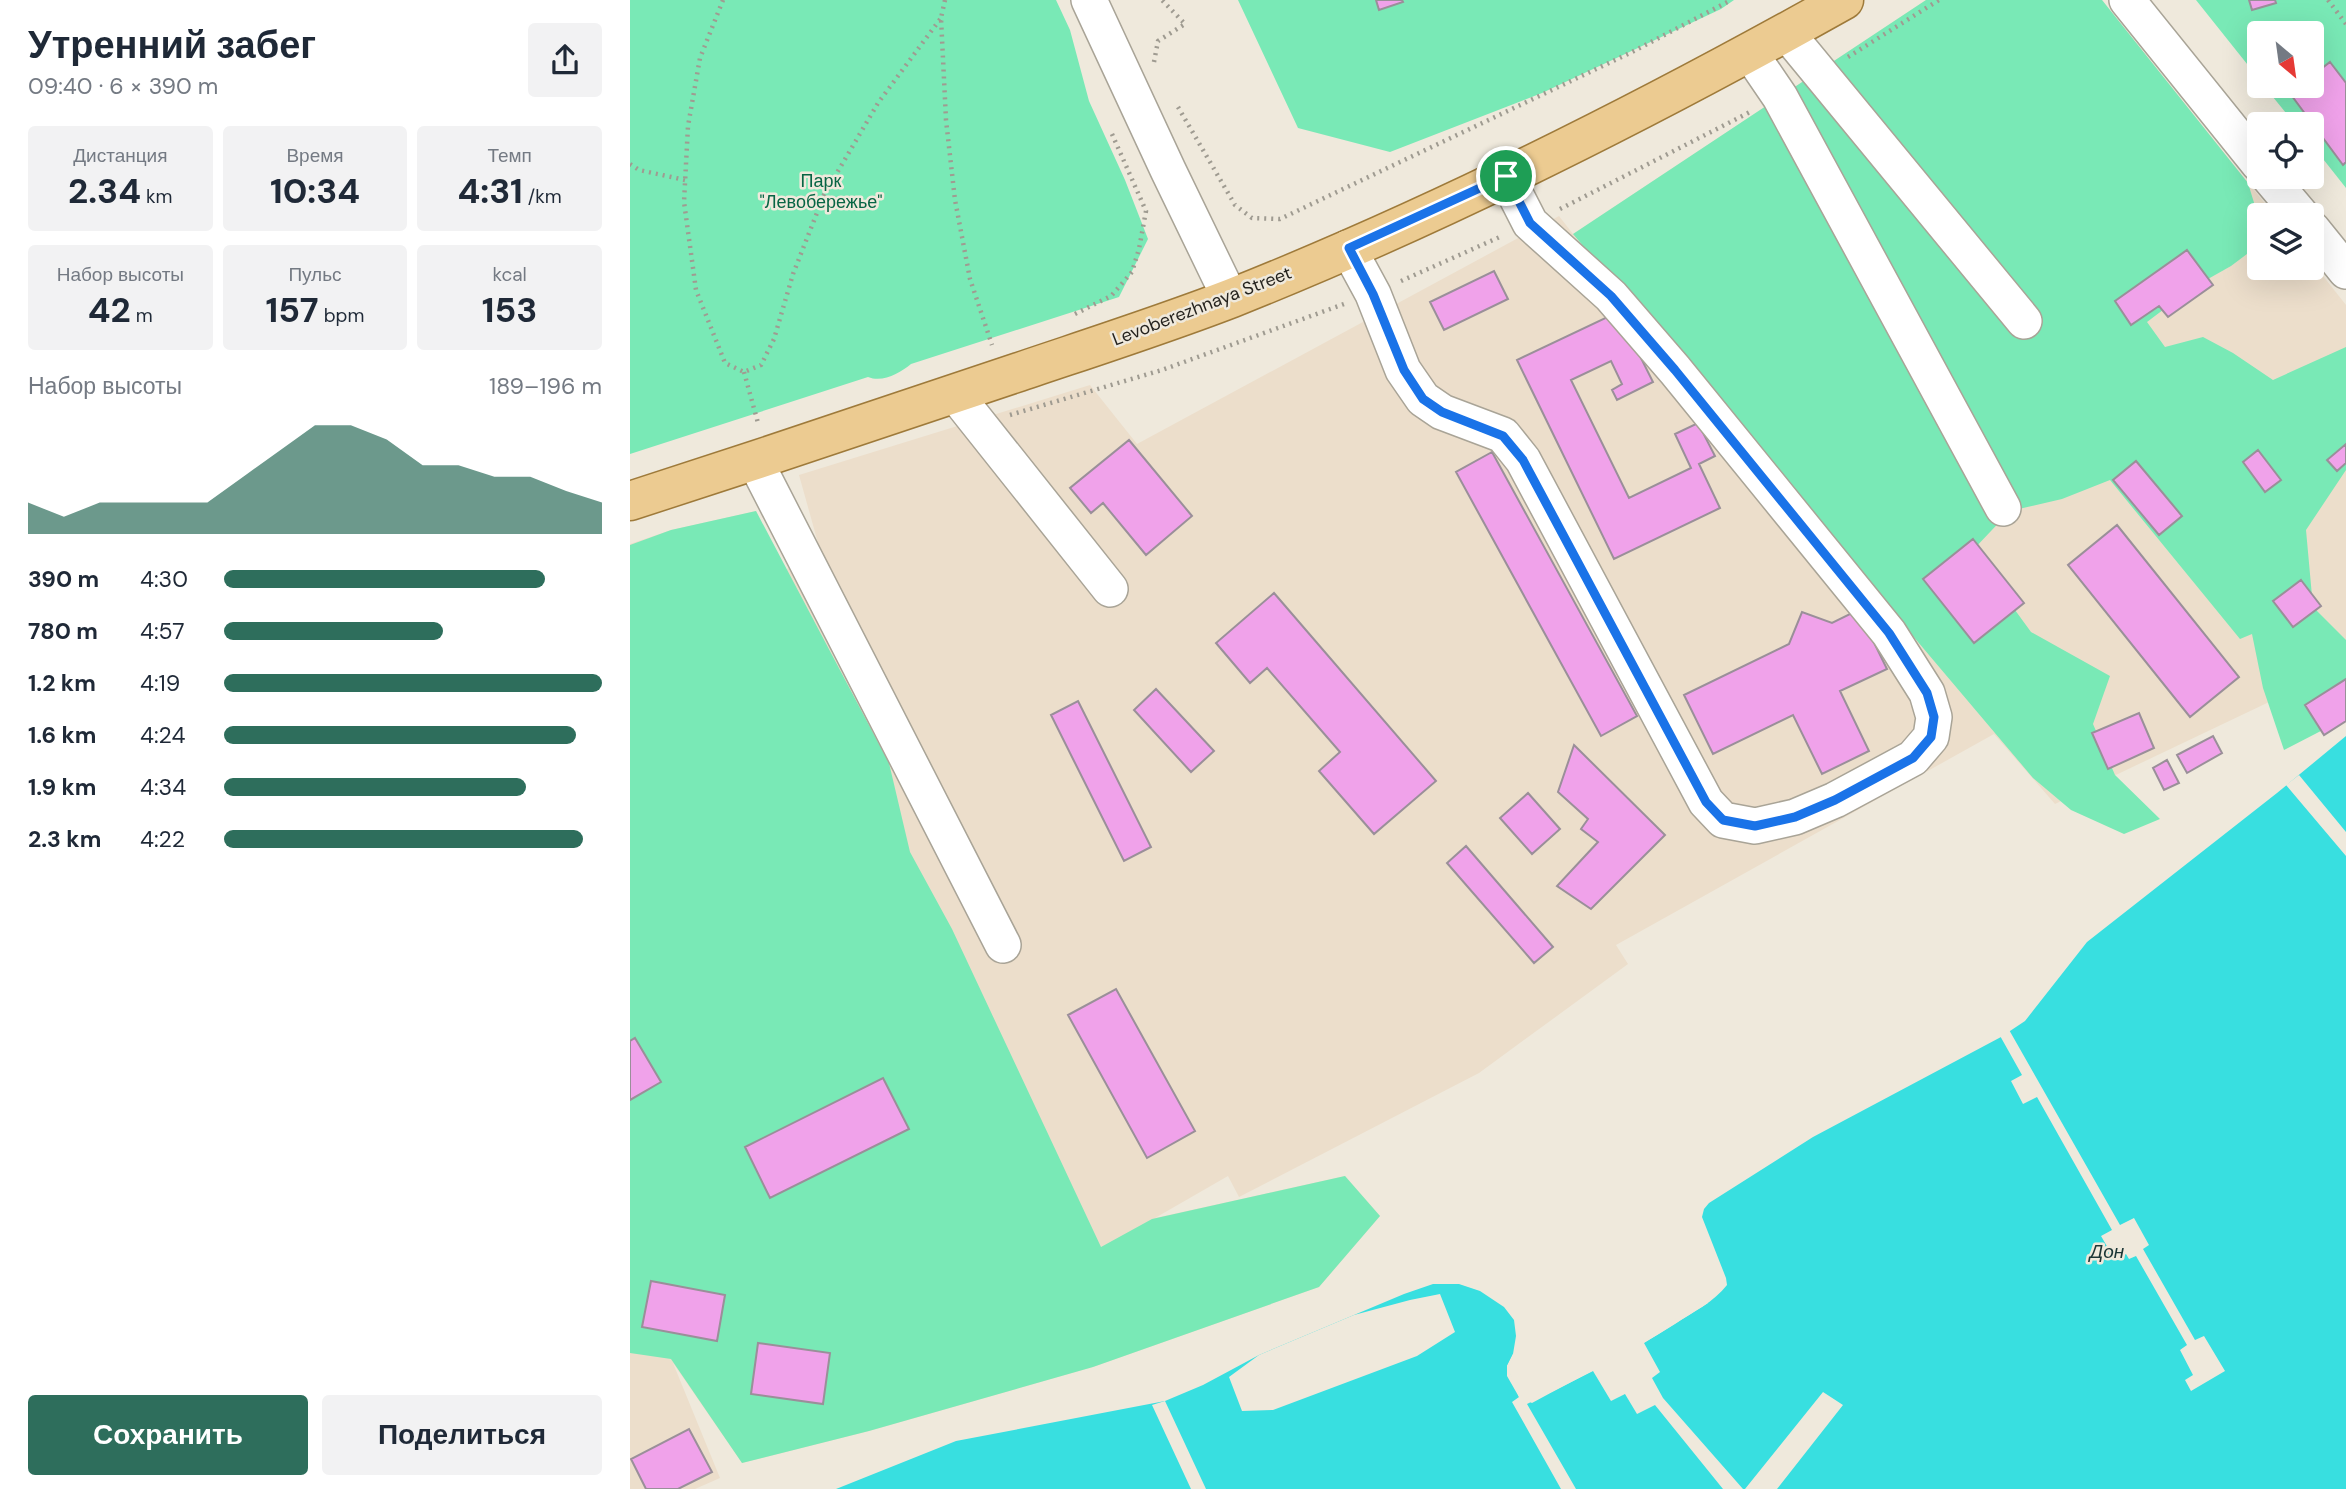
<!DOCTYPE html>
<html lang="ru">
<head>
<meta charset="utf-8">
<style>
  :root { --surface:#fff; --page:#f2f2f3; --text:#1f2937; --muted:#747a83; --accent:#2e6e5c }
  body { margin:0; font-family:"DM Sans",sans-serif; background:var(--page); color:var(--text); height:100vh; display:flex; flex-direction:column; font-size:26px; white-space:nowrap }
  * { box-sizing:border-box; margin:0 }
  p { font-size:23px; color:var(--muted) }
  .icon { flex:none; width:38px; height:38px; fill:none; stroke:currentColor; stroke-width:2; stroke-linecap:round; stroke-linejoin:round }
  .map { position:relative; flex:1; overflow:hidden }
  .panel { display:flex; flex-direction:column; background:var(--surface); width:630px }
  .panel>* { flex:none }
  .needle { width:46px; rotate:151deg }
  .buttons { position:absolute; left:1617px; top:21px; display:grid; gap:14px }
  .buttons a { display:grid; place-items:center; width:77px; height:77px; border-radius:7px; background:var(--surface); box-shadow:0 7px 28px #0002; font-size:35px }
  .pin { position:absolute; display:grid; place-items:center; width:60px; height:60px; color:#fff; margin:-30px; border:4px solid #fff; border-radius:50%; box-shadow:0 2px 7px #0007 }
  .round { display:grid; place-items:center; flex:none; width:74px; height:74px; border-radius:7px; background:var(--page) }
  .headline { display:flex; align-items:center; justify-content:space-between; height:119px; padding:0 28px }
  h1 { font-size:38px; font-weight:700; line-height:52px }
  .stats { display:grid; grid-template-columns:repeat(3,1fr); gap:10px; height:119px; padding:7px 28px }
  .stats div { display:grid; align-content:center; border-radius:7px; background:var(--page); text-align:center }
  .stats b { font-size:35px; font-weight:700 }
  .stats small { font-size:19px; font-weight:400 }
  .stats p { font-size:19px }
  .chart { height:196px; padding:14px 28px }
  .chart p { display:flex; justify-content:space-between }
  .chart svg { width:100%; height:126px; margin-top:7px; fill:var(--accent); opacity:.7 }
  .primary-button { display:flex; gap:14px; margin-top:auto; padding:14px 28px }
  .primary-button a { flex:1; height:80px; border-radius:7px; background:var(--accent); color:#fff; font-size:28px; font-weight:700; line-height:80px; text-align:center }
  .primary-button a+a { background:var(--page); color:var(--text) }
  ul { padding:0 28px; list-style:none; font-size:23px }
  li { display:grid; grid-template-columns:112px 84px 1fr; align-items:center; height:52px }
  li i { height:18px; border-radius:9px; background:var(--accent) }
  main { display:flex; flex:1; min-height:0 }
  .map>svg:first-child { display:block }
</style>
</head>
<body>
<main>
<section class="panel">
<div class="headline"><div><h1>Утренний забег</h1><p>09:40 · 6 × 390 m</p></div><a class="round"><svg class="icon" aria-label="share" viewBox="0 0 24 24"><path d="M12 15V3M7 8l5-5 5 5M5 13v7h14v-7"/></svg></a></div>
<div class="stats">
<div><p>Дистанция</p><b>2.34<small> km</small></b></div>
<div><p>Время</p><b>10:34</b></div>
<div><p>Темп</p><b>4:31<small> /km</small></b></div>
</div>
<div class="stats">
<div><p>Набор высоты</p><b>42<small> m</small></b></div>
<div><p>Пульс</p><b>157<small> bpm</small></b></div>
<div><p>kcal</p><b>153</b></div>
</div>
<div class="chart"><p><span>Набор высоты</span>189–196 m</p>
<svg viewBox="0 0 160 44" preserveAspectRatio="none"><path d="M0 44V33L10 38L20 33L30 33L40 33L50 33L60 24L70 15L80 6L90 6L100 11L110 20L120 20L130 24L140 24L150 29L160 33V44z"/></svg>
</div>
<ul>
<li><b>390 m</b>4:30<i style="width:85%"></i></li>
<li><b>780 m</b>4:57<i style="width:58%"></i></li>
<li><b>1.2 km</b>4:19<i style="width:100%"></i></li>
<li><b>1.6 km</b>4:24<i style="width:93%"></i></li>
<li><b>1.9 km</b>4:34<i style="width:80%"></i></li>
<li><b>2.3 km</b>4:22<i style="width:95%"></i></li>
</ul>
<div class="primary-button"><a>Сохранить</a><a>Поделиться</a></div>
</section>
<div class="map">
<svg width="1716" height="1489" viewBox="0 0 1716 1489">
  <rect width="100%" height="100%" fill="#efe9dc"/>
  <path fill="#ecdecb" d="M1296 0H1472L1644 215H1629V268H1682V262L1716 305V662L1662 691 1425 804 1364 734 986 945 998 964 849 1073 609 1197 598 1176 525 1218 715 1176 750 1216 689 1287 463 1367 239 1431 112 1463 43 1363 90 1478 65 1489H0V544L41 530 126 511 155 570 190 550 169 475 460 385 507 444 929 216 943 234Z"/>
  <path fill="#79e9b6" d="M0 0H426L440 30 459 101 495 180 518 239 489 297 281 364C270 373 253 383 238 377L0 454Z
    M608 0H1104L1091 9 912 93 760 152 668 128Z
    M1296 0H1472L1618 183 1629 219 1621 251 1601 266 1562 288 1517 322 1535 347 1573 337 1603 353 1643 380 1716 347V470L1676 530 1683 607 1716 640V718L1654 750 1633 688 1622 634 1610 639 1480 480 1432 499 1380 511 1342 551 1401 632 1480 676 1463 724 1485 775 1530 819 1494 834 1441 810 1403 778 943 234Z
    M1566 0H1716V188L1682 145V124H1665L1634 86H1682V33H1629V79Z
    M126 511 259 763 280 852 322 929 471 1247 522 1219 715 1176 750 1216 689 1287 463 1367 239 1431 112 1463 41 1359 0 1353V545L41 530Z"/>
  <path fill="#38dfe0" d="M1716 736V1489H206L326 1441 535 1401 573 1385 629 1355 774 1294 803 1284H829L850 1291 874 1307 884 1320 886 1336 883 1354 877 1366 889 1397 902 1403C950 1377 999 1353 1045 1324 1063 1312 1084 1302 1097 1285L1096 1278 1072 1217 1074 1209 1079 1203 1183 1137 1371 1037 1395 1021 1457 942 1647 793Z"/>
  <path fill="#efe9dc" d="M1669 775 1716 832V856L1656 785Z
    M1378 1028 1490 1225 1504 1218 1519 1245 1513 1249 1565 1340 1574 1336 1595 1371 1561 1391 1555 1380 1563 1375 1550 1350 1557 1345 1506 1256 1499 1259 1496 1254 1485 1260 1471 1236 1482 1230 1407 1097 1393 1104 1381 1081 1392 1075 1369 1034Z
    M810 1294 825 1332 787 1356 643 1410 612 1411 599 1377 629 1355 724 1315 780 1300Z
    M1076 1300 1078 1303 1014 1343 1030 1372 1022 1378 1033 1398 1113 1489H1093L1025 1405 1007 1414 995 1394 981 1401 963 1371 897 1404 946 1489H931L882 1402 889 1397 877 1376V1366L883 1354 887 1352 880 1366 881 1375 891 1395 901 1400 1012 1340Z
    M1193 1392 1213 1405 1147 1489H1115Z
    M535 1401 576 1489H561L522 1405Z"/>
  <path fill="#f0a2ea" stroke="#9a8f99" stroke-width="2" d="M746 0H772L773 2 749 10Z
    M1619 0H1645L1646 3 1622 10Z
    M1700 62 1716 83V162L1713 165 1659 92 1668 86H1682V76Z
    M1557 250 1583 285 1538 317 1529 306 1501 325 1485 301Z
    M864 271 878 299 814 330 800 302Z
    M988 312 1023 382 987 400 982 390 992 384 981 361 941 380 999 498 1061 468 1045 434 1068 423 1085 456 1069 464 1090 508 984 559 887 360Z
    M499 440 562 516 516 555 473 503 461 513 440 488Z
    M1716 444V463L1707 471 1697 460Z
    M1628 450 1651 480 1635 492 1613 462Z
    M862 452 1007 716 971 736 826 472Z
    M1506 461 1552 516 1529 535 1483 480Z
    M1487 525 1609 677 1560 717 1438 565Z
    M1343 539 1394 603 1344 643 1293 579Z
    M1671 580 1691 606 1663 627 1643 601Z
    M644 593 806 781 744 834 689 771 710 752 637 668 620 683 586 643Z
    M1228 610 1257 669 1210 691 1239 751 1192 774 1163 715 1083 754 1054 695 1159 644 1172 612 1202 623Z
    M1716 679V721L1694 735 1675 705Z
    M526 689 584 751 561 772 504 710Z
    M448 701 521 847 494 861 421 715Z
    M1509 713 1524 748 1478 769 1462 733Z
    M1583 736 1592 753 1557 773 1547 755Z
    M944 745 1035 835 961 909 927 886 968 842 951 829 958 819 928 792Z
    M1537 760 1549 783 1534 790 1523 768Z
    M898 793 930 829 902 854 870 818Z
    M836 846 923 947 904 963 817 863Z
    M486 989 565 1131 517 1158 438 1015Z
    M5 1038 31 1082 0 1100V1041Z
    M253 1078 279 1129 140 1198 115 1147Z
    M21 1281 95 1295 87 1341 12 1327Z
    M128 1343 200 1353 193 1404 121 1394Z
    M59 1429 82 1472 48 1489H16L1 1459Z"/>
  <g fill="none" stroke-linecap="round" stroke-linejoin="round">
    <g stroke="#a9a497" stroke-width="38">
      <path id="minor" d="M459 0 538 170 600 298
        M1497 0 1629 164
        M1156 32 1394 321
        M1120 53 1150 97 1373 508
        M1639 177 1671 215
        M1682 229 1716 271
        M718 248 743 294 773 370 793 399 812 412 873 435 893 460 1076 802 1093 820 1125 826 1165 817 1205 800 1283 758 1301 737 1304 717 1297 693 1259 633 1045 370 981 296 900 223 876 176
        M325 394 480 589
        M125 461 373 945"/>
    </g>
    <g stroke="#9e7a3a" stroke-width="41">
      <path id="major" d="M0 501C130 459 260 416 389 372 460 348 532 325 602 298 813 214 1016 111 1214 0"/>
    </g>
    <path stroke="#9f9b91" stroke-width="4.5" stroke-dasharray="2 5" stroke-linecap="butt" d="M93 0 70 58 58 126 54 202 66 290 95 363 114 372 131 365 144 339 163 274 194 195 248 103 311 18
      M315 0 311 18 316 120 325 200 340 279 362 345
      M1698 0 1716 24
      M1218 57 1309 0
      M524 62 528 41 555 24 532 0
      M548 107 605 205 622 218 650 219 1002 52 1101 0
      M0 164 9 170 55 180
      M930 209 1122 111
      M771 281 872 236
      M445 314 481 296 502 272 509 249 516 211 482 134
      M114 372 128 423
      M380 415 532 370 714 304"/>
    <use href="#minor" stroke="#fff" stroke-width="35"/>
    <use href="#major" stroke="#eccb91" stroke-width="38"/>
  </g>
  <g fill="none" stroke-linecap="round" stroke-linejoin="round">
    <g stroke="#fff" stroke-width="14">
      <path id="route" d="M876 176 900 223 981 296 1045 370 1259 633 1297 693 1304 717 1301 737 1283 758 1205 800 1165 817 1125 826 1093 820 1076 802 893 460 873 436 812 412 793 399 774 370 743 294 719 248Z"/>
    </g>
    <use href="#route" stroke="#1a73e8" stroke-width="9"/>
  </g>
  <g text-anchor="middle" stroke-width="5" stroke-linejoin="round" paint-order="stroke">
    <g font-size="18" fill="#076544" stroke="#efe9dc">
      <text x="191" y="187">Парк<tspan x="191" dy="21">"Левобережье"</tspan></text>
    </g>
    <g font-size="18" fill="#26241f" stroke="#efe9dc">
      <text transform="translate(572 306) rotate(-21)" y="6">Levoberezhnaya Street</text>
    </g>
    <g font-size="19" font-style="italic" fill="#1c3636" stroke="#efe9dc">
      <text x="1477" y="1258">Дон</text>
    </g>
  </g>
</svg>
<div class="buttons">
<a><svg class="needle" viewBox="-14 -14 28 28"><path d="M0-13l5 13h-10z" fill="#e53935"/><path d="M0 13l5-13h-10z" fill="#747a83"/></svg></a>
<a><svg class="icon" aria-label="locate" viewBox="0 0 24 24"><circle cx="12" cy="12" r="6"/><path d="M12 2v4M12 18v4M2 12h4M18 12h4"/></svg></a>
<a><svg class="icon" aria-label="layers" viewBox="0 0 24 24"><path d="M12 4l9 5-9 5-9-5zM3 14l9 5 9-5"/></svg></a>
</div>
<div class="pin" style="left:876px;top:176px;background:#1e9e55"><svg class="icon" aria-label="arrive" viewBox="0 0 24 24"><path d="M6 21V4h12l-3 4 3 4H6"/></svg></div>
</div>
</main>
</body>
</html>
